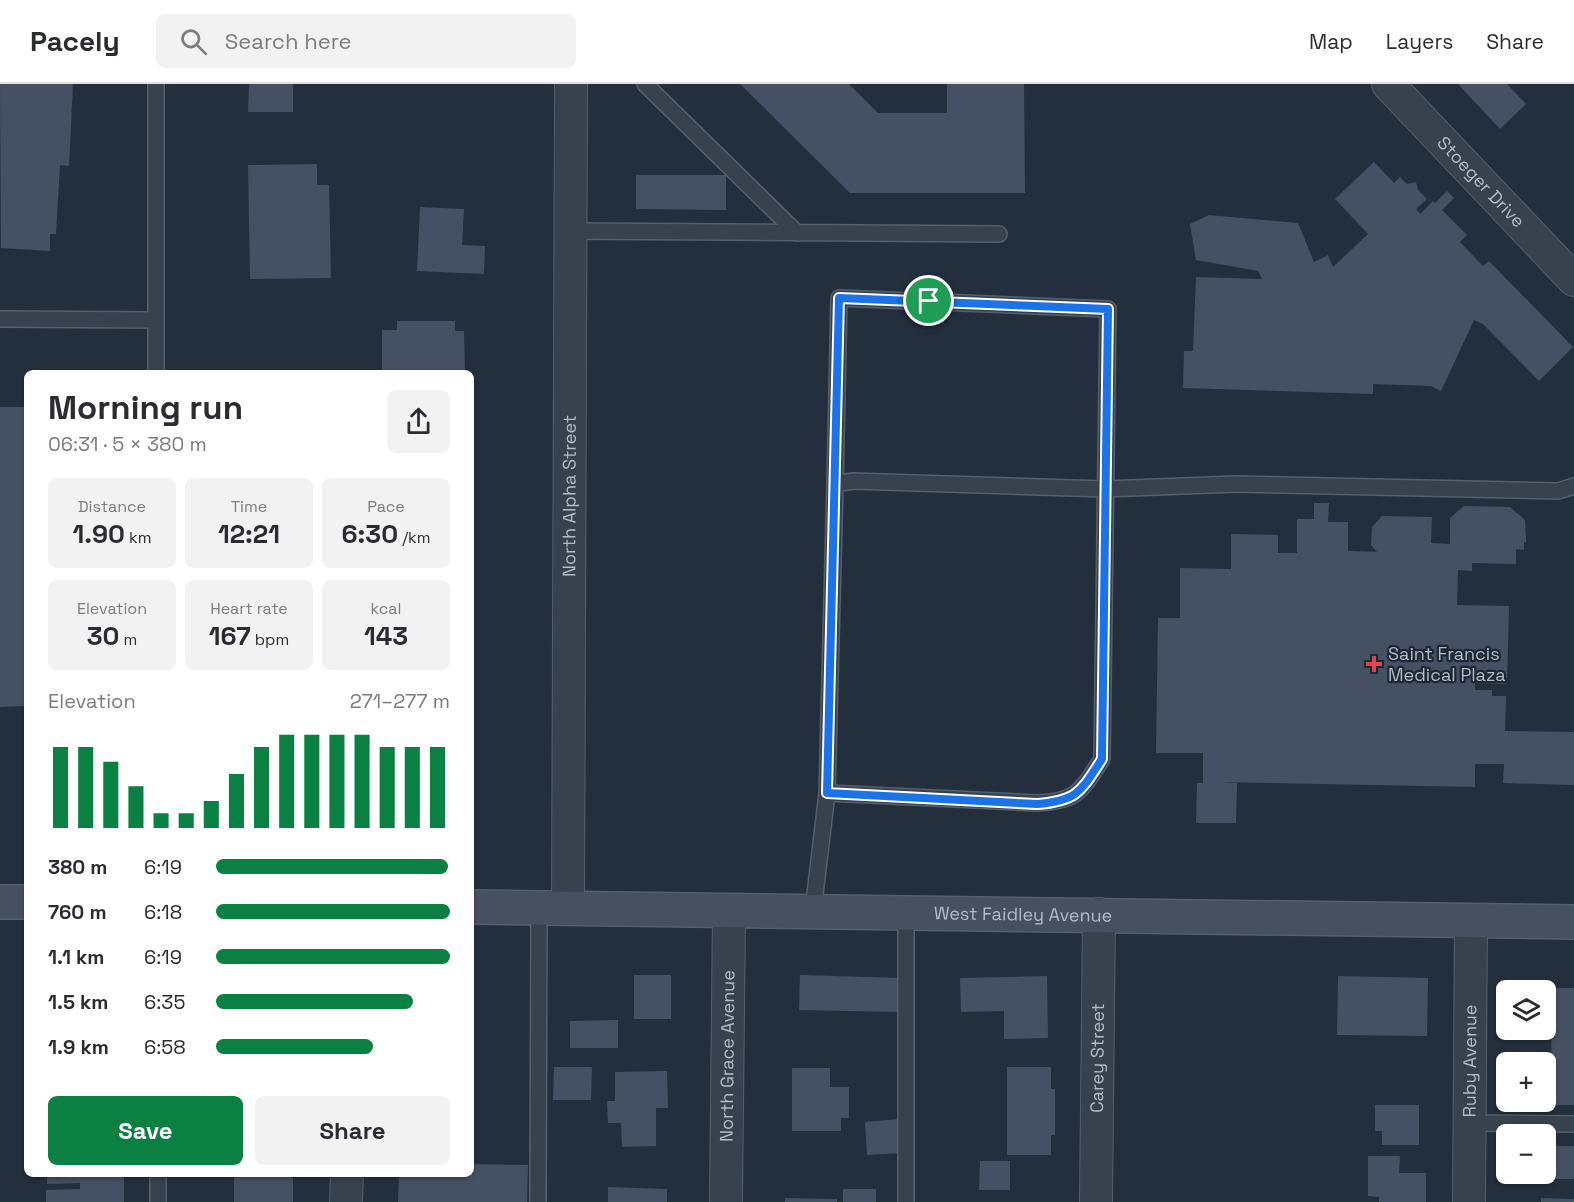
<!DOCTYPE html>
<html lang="en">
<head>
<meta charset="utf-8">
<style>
  :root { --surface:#fff; --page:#f2f2f3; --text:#2b2b33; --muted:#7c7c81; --line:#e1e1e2; --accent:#0b8043 }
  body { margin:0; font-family:"Space Grotesk",sans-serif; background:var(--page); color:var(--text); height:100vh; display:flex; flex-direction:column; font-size:22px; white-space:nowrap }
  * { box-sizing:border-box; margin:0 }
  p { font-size:20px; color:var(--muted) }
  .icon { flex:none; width:33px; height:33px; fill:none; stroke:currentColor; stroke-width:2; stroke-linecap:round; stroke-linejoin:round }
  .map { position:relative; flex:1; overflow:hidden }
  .side { position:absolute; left:24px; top:286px; width:450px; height:807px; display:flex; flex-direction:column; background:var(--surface); border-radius:9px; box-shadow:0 2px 4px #0004 }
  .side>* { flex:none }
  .buttons { position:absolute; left:1496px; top:896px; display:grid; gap:12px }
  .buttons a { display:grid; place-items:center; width:60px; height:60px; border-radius:9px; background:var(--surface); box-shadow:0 2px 4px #0004; font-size:30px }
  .pin { position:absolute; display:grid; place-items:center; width:51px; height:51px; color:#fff; margin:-26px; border:3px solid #fff; border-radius:50%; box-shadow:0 2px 6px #0007 }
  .round { display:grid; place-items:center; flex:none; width:63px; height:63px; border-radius:9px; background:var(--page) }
  .summary { display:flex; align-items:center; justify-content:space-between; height:102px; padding:0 24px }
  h1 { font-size:33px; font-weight:700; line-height:45px }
  .stats { display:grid; grid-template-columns:repeat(3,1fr); gap:9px; height:102px; padding:6px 24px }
  .stats div { display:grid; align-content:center; border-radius:9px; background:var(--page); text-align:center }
  .stats b { font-size:26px; font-weight:700 }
  .stats small { font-size:16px; font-weight:400 }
  .stats p { font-size:16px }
  .chart { height:168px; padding:12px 24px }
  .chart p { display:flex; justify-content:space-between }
  .chart svg { width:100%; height:108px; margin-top:6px; stroke:var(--accent); stroke-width:6 }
  .action { display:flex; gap:12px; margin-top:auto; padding:12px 24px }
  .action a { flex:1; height:69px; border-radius:9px; background:var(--accent); color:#fff; font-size:24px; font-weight:700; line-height:69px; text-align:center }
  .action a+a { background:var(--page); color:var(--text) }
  ul { padding:0 24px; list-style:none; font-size:20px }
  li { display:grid; grid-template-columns:96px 72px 1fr; align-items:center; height:45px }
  li i { height:15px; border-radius:8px; background:var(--accent) }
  header { display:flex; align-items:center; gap:36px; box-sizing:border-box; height:84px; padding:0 30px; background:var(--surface); border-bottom:2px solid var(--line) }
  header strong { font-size:28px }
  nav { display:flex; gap:33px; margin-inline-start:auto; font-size:21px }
  .search { width:420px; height:54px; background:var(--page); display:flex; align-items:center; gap:15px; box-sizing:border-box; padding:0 21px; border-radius:9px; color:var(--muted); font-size:22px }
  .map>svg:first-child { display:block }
</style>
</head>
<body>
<header>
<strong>Pacely</strong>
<div class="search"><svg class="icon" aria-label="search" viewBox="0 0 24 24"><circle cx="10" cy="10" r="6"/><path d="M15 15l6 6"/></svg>Search here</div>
<nav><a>Map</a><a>Layers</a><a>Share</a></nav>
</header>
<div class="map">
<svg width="1574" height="1118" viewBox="0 0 1574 1118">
  <rect width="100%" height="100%" fill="#242f3e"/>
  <path fill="#455162" d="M0 0H73L69 82 60 81 56 150H50V167L1 164Z
    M249 0H293V28H248Z
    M740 0H849L878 29H947V0H1024L1025 109H850Z
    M1458 0H1507L1526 20 1500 45Z
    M1374 78 1394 99 1400 93 1407 100 1416 98 1418 106 1427 115 1416 125 1420 130 1433 117 1435 119 1447 107 1454 114 1442 126 1467 151 1460 158 1483 182 1489 177 1573 263 1539 297 1483 240 1474 236 1441 307 1431 302 1373 300V310L1183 304 1184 267H1193L1196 193 1262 195 1258 187 1196 176 1190 140 1209 131 1298 139 1314 178 1328 171 1333 183 1368 150 1335 115Z
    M317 80V101H329L331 194 250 195 248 81Z
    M636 91H726V126L636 125Z
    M420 123 464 125 462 161 485 162 484 190 417 187Z
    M397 237H455V247H464L465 290H382V246H397Z
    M0 323H27V622L0 623Z
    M1314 419H1329L1328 438H1348V467L1377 468 1371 461 1372 443 1382 432 1432 433 1431 459 1450 460V434L1464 422 1510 423 1525 436 1526 458H1524V466L1516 465V480L1472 479V487L1458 486 1457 521 1509 522 1507 600 1475 599V606H1492V612H1506L1505 647 1574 648V701L1503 699 1504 680H1475V703L1224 698 1237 699 1236 739H1196L1197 699H1203V669H1156L1158 534H1180V484L1231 485V450L1278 451V469H1297V435H1314Z
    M634 891H671V935H634Z
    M800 891 900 894 899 928 799 926Z
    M1047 892 1048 954 1004 955V927L961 928 960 894Z
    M1338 892 1428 894 1427 952 1337 951Z
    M1552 904H1574V1021H1556V994H1551Z
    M618 936V964H570V937Z
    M554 983H592L591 1016H553Z
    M1007 983H1051V1005H1055V1051H1051V1071H1007Z
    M792 984H830V1003H849V1034H841V1047H792Z
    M667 987 668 1024H656V1062L622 1063 621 1039H608L607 1017H615V988Z
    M1375 1021H1419V1061H1382V1047H1375Z
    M900 1035 902 1069 867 1071 865 1038Z
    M1556 1062H1574V1095H1556Z
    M1368 1072H1400L1399 1089H1426V1118H1379V1113L1368 1112Z
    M980 1077H1010V1106H979Z
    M471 1080 528 1081 527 1118H398L399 1090H471Z
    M47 1090H124V1118H46V1106L80 1105V1099L47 1100Z
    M234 1090H293V1118H234Z
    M608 1103 667 1105V1118H608Z
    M843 1105H876V1118H843Z
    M785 1114 837 1115V1118H785Z
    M1541 1114 1574 1115V1118H1541Z"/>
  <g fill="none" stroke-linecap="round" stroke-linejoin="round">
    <g stroke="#565f6c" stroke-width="18">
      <path id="lane" d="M156 0V290
        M645 0 797 149
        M571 147 999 150
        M0 235 156 236
        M827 709 1037 719C1078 717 1081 707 1102 675L1108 225 839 214 835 400
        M813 827 827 709 835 400 853 397 1105 405 1236 400 1558 407 1574 402
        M1470 1039 1574 1040
        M158 1090V1118
        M538 1118 539 823
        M906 1118V828"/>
    </g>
    <g stroke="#565f6c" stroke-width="34">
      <g id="street">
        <path id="s1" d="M1388 0 1574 196"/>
        <path id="s2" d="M568 824 571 0"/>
        <path d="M346 1118 347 1090"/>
        <path id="s3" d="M726 1118 729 826"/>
        <path id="s4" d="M1096 1118 1099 830"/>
        <path id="s5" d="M1469 1118 1471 836"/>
      </g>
    </g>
    <g stroke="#565f6c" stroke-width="36">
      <g id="secondary">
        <path d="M0 818H27"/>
        <path id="s6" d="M471 823 1574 838"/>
      </g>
    </g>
    <use href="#lane" stroke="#38414e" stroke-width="15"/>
    <use href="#street" stroke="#38414e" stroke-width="32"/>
    <use href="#secondary" stroke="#465061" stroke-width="33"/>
  </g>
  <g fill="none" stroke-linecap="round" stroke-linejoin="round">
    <g stroke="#fff" stroke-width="12">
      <path id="route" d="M839 214 1108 225 1102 675C1081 707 1078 717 1037 720L827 709Z"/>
    </g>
    <use href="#route" stroke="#1a73e8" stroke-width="8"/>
  </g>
  <path fill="#e0444e" stroke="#1d2633" stroke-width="2" d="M1371 571h6v6h6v6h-6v6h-6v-6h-6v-6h6z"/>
  <g text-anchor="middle" stroke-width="4.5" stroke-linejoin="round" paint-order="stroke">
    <g font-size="18" fill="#b4bcc9" stroke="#1d2633">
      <text dy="6" stroke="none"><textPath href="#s1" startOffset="135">Stoeger Drive</textPath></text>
      <text dy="6" stroke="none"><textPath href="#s2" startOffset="412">North Alpha Street</textPath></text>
      <text dy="6" stroke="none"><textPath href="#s6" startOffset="552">West Faidley Avenue</textPath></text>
      <text dy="6" stroke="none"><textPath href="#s3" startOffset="146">North Grace Avenue</textPath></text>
      <text dy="6" stroke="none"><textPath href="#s4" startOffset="144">Carey Street</textPath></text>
      <text dy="6" stroke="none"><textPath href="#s5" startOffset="141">Ruby Avenue</textPath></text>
    </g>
    <g font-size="18" fill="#b4bcc9" stroke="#1d2633" text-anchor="start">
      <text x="1388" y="576">Saint Francis<tspan x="1388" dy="21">Medical Plaza</tspan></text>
    </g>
  </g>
</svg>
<div class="buttons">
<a><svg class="icon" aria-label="layers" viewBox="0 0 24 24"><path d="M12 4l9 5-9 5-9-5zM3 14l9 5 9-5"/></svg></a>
<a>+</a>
<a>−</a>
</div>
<div class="pin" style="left:929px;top:217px;background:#1e9e55"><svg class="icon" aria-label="arrive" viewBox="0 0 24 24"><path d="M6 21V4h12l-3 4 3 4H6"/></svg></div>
<section class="side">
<div class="summary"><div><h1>Morning run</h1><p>06:31 · 5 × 380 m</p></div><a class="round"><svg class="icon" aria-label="share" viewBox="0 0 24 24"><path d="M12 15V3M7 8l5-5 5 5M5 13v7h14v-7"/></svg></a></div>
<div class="stats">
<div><p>Distance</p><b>1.90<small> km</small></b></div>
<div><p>Time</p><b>12:21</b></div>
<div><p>Pace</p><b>6:30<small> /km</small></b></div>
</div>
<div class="stats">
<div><p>Elevation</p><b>30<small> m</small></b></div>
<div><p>Heart rate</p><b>167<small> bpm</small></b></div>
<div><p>kcal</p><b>143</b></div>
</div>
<div class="chart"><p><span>Elevation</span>271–277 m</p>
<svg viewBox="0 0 160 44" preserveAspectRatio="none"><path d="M5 44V11M15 44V11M25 44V17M35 44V27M45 44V38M55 44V38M65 44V33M75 44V22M85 44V11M95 44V6M105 44V6M115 44V6M125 44V6M135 44V11M145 44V11M155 44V11"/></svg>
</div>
<ul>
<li><b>380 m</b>6:19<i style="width:99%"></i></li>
<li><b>760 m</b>6:18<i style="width:100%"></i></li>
<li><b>1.1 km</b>6:19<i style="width:100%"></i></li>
<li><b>1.5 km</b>6:35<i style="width:84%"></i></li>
<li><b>1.9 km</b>6:58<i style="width:67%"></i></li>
</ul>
<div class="action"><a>Save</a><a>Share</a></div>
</section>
</div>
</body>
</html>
